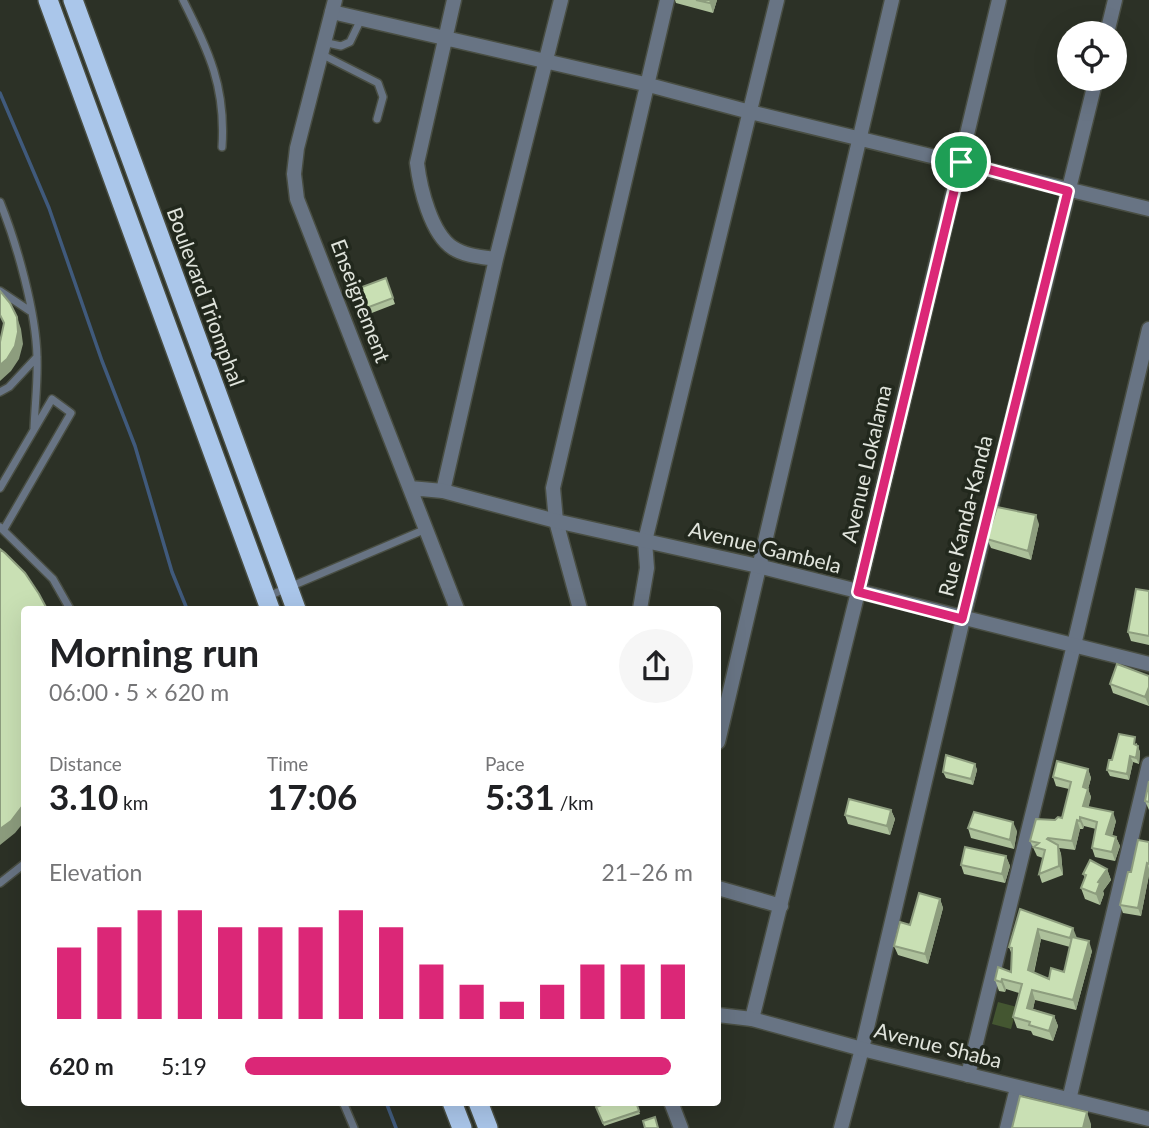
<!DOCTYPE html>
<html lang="en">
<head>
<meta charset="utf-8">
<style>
  :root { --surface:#fff; --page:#f6f6f6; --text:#202124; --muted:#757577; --accent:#db2777 }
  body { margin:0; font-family:Lato,sans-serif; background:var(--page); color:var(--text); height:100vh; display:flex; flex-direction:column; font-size:26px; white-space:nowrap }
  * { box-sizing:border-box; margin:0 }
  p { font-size:23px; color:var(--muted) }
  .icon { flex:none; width:38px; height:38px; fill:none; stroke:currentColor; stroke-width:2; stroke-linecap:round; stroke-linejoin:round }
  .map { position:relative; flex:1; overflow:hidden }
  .details { position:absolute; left:21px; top:606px; width:700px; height:500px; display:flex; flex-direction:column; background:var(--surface); border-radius:7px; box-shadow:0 7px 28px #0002 }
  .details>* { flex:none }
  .tools { position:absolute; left:1057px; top:21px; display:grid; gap:14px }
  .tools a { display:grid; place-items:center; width:70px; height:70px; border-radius:50%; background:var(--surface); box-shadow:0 7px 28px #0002; font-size:35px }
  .pin { position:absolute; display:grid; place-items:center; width:60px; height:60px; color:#fff; margin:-30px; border:4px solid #fff; border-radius:50%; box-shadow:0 2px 7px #0007 }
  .round { display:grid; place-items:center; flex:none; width:74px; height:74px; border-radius:37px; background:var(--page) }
  .overview { display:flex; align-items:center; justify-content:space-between; height:119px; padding:0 28px }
  h1 { font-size:38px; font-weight:700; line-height:52px }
  .stats { display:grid; grid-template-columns:repeat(3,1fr); gap:10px; height:119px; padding:7px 28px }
  .stats div { display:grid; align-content:center }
  .stats b { font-size:35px; font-weight:700 }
  .stats small { font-size:19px; font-weight:400 }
  .stats p { font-size:19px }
  .chart { height:196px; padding:14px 28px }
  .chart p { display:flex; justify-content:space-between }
  .chart svg { width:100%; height:126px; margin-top:7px; stroke:var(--accent); stroke-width:6 }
  ul { padding:0 28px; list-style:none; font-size:23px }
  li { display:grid; grid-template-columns:112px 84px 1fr; align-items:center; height:52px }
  li i { height:18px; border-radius:9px; background:var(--accent) }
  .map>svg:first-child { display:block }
</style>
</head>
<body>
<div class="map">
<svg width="1149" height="1128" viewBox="0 0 1149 1128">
  <rect width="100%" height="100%" fill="#2c3126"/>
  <path fill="#445631" d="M998 1002 1017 1007 1011 1029 992 1024Z"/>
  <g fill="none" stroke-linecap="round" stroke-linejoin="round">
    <path stroke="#405a7c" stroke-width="3.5" d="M0 93 49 208 102 361 135 446 172 572 187 609
      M386 1102 396 1128"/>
    <g stroke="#494e43" stroke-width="10">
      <path id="service" d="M183 0C209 52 226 87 222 147
        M323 42 341 46 350 42 361 19
        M321 54 378 83 383 97 377 119
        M0 202C17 244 36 312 37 357 38 380 35 404 34 428
        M0 291 30 311
        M0 392 9 387 37 357
        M0 488 52 399 71 413 4 529
        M0 527 53 579 70 609
        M266 597 426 529
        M0 883 24 864
        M343 1102 354 1128"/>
    </g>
    <g stroke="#494e43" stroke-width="17">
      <path id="minor" d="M454 0 417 163C420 188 431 234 453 248 465 256 482 257 496 259
        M332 12 649 85 750 112 1149 209
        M1107 33 1115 0
        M443 491 496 259 561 0
        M580 609 556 521 553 488 667 0
        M640 609 647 568 645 541 777 0
        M718 742 892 0
        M718 888 781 906
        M752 1019 858 592 999 0
        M968 1075 1074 645 1149 329
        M1069 1100 1149 764
        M841 1128 862 1049 963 619 1096 79
        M1007 1128 1017 1088"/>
    </g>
    <g stroke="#494e43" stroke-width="17">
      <path id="tertiary" d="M335 0 297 148 294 174 297 199 457 609
        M410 488 443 491 556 521 758 566 1149 664
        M718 1015 752 1019 862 1049 1149 1119
        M671 1102 681 1128"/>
    </g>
    <g stroke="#494e43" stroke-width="22">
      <path id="trunk" d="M48 0 270 609
        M73 0 296 609
        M452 1102 462 1128
        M478 1102 488 1128"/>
    </g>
    <use href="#service" stroke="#687484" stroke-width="7"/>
    <use href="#minor" stroke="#687484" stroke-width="14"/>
    <use href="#tertiary" stroke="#687484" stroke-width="14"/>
    <use href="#trunk" stroke="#aac6ea" stroke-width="19"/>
  </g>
  <path fill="#adc19b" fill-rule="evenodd" d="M675 0H717L713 13 676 3Z
    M386 278 395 304 364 316 354 290Z
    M1039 524 1031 560 991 548 987 539Z
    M1149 591V645L1131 641 1128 632Z
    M1149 676V706L1113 693 1110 684Z
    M1137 743V745L1140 752 1139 764 1133 762 1129 780 1110 776 1107 770 1112 760Z
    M975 764 977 770 973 785 946 778 943 772Z
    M1088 769 1091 778 1088 789 1091 797 1088 807 1116 821 1112 836 1116 837 1120 846 1115 861 1095 857 1092 848 1096 829 1084 826 1083 829H1080L1075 850 1059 848 1061 854 1063 875 1042 883 1039 874 1043 858 1037 856 1030 841 1055 820 1062 818 1069 789 1056 786 1053 777Z
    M1149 781V810L1145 801Z
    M891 810 895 819 890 835 848 824 845 815Z
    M968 828 1017 831 1014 849 971 838Z
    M1149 842V875L1141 916 1123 913 1120 905 1131 872Z
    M1006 856 1010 866 1005 883 964 874 961 865Z
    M1107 869 1111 880 1103 891 1104 894 1100 905 1085 899 1081 888 1085 878 1083 874Z
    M940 899 943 908 928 964 898 955 894 946 910 925Z
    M1020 909 1076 938 1092 951 1076 1010 1035 1000 1033 1009 1054 1016 1058 1026 1053 1041 1033 1035 1031 1031 1017 1028 1013 1017 1019 993 1006 989 1005 992 999 991 995 980 1011 972 1012 955 1009 947ZM1041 939 1070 947 1064 972 1049 979 1034 973Z
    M636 1102 640 1114 604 1126 596 1107Z"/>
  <path fill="#8d9d7e" d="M711 0H717L713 13 710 3Z
    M17 317 21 329 23 344 19 359 11 371 0 381V365Z
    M1036 515 1039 524 1031 560 1028 551Z
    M1149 687V706L1145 697Z
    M1138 746 1140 752 1139 764 1136 758Z
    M1130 756 1133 762 1129 780 1127 774Z
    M975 764 977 770 973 785 971 779Z
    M1088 769 1091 778 1088 789 1091 797 1087 814 1083 806V787Z
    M24 804V822L15 833 0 845V829Z
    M891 810 895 819 890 835 887 826Z
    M1113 812 1116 821 1110 843 1106 834Z
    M1080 817 1084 826 1083 829 1080 821Z
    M1077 820 1080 829 1075 850 1072 841Z
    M1013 822 1017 831 1014 849 1010 840Z
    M1116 837 1120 846 1115 861 1112 852Z
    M1058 845 1061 854 1063 875 1059 866Z
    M1006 856 1010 866 1005 883 1002 874Z
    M1147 863 1149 869V875L1141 916 1138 908Z
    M1107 869 1111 880 1103 891 1104 894 1100 905 1096 894 1098 882Z
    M940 899 943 908 928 964 925 954Z
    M1073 928 1077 938 1074 948 1070 938Z
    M1038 929 1041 939 1032 980 1028 970Z
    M1089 941 1092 951 1076 1010 1073 1000Z
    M1002 979 1006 989 1005 992 1001 982Z
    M1032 990 1035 1000 1031 1018 1027 1008Z
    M1054 1016 1058 1026 1053 1041 1049 1031Z
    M1087 1112 1091 1124V1128H1083Z"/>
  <path fill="#c9e0b4" stroke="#8d9d7e" stroke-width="2" d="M696 0H711L710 3Z
    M386 278 393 298 361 310 354 290Z
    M0 291 10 303 17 317 18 332 15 346 7 359 0 365V342L4 323 0 315Z
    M997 507 1036 515 1028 551 987 539Z
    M0 549 5 553 25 573 39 594 47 609H24V804L11 821 0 829Z
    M1136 589 1149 591V636L1128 632Z
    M1117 664 1149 676V687L1145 697 1110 684Z
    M1119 734 1135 737 1134 744 1138 746 1136 758 1130 756 1127 774 1107 770 1109 760H1112Z
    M946 755 975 764 971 779 943 772Z
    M1057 761 1088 769 1083 787 1088 789 1083 806 1113 812 1106 834 1116 837 1112 852 1092 848 1097 822 1080 817V821L1077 820 1072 841 1048 838 1047 839 1058 845 1059 866 1039 874 1045 850 1034 847 1039 843 1030 841 1036 819 1055 820 1058 817 1062 818 1071 782 1053 777Z
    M1149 781V802L1145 801Z
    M849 799 891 810 887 826 845 815Z
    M974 812 1013 822 1010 840 968 828Z
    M1138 840 1149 842V864L1147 863 1138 908 1120 905 1128 872H1131Z
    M965 847 1006 856 1002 874 961 865Z
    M1090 860 1107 869 1098 882 1100 883 1096 894 1081 888 1086 875 1083 874Z
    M919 893 940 899 925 954 894 946 900 922 910 925Z
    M1020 909 1073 928 1070 938 1038 929 1028 970 1049 979 1051 968 1064 972 1072 937 1089 941 1073 1000 1032 990 1027 1008 1054 1016 1049 1031 1029 1025 1030 1022 1013 1017 1022 984 1002 979 1001 982 995 980 998 967 1011 972 1012 948 1009 947Z
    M1020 1096 1087 1112 1083 1128H1012Z
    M610 1102H636L639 1111 603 1123 596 1107Z
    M655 1117 658 1128H645L643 1121Z"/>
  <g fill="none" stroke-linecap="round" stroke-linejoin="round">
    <g stroke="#fff" stroke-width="14">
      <path id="route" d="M961 162 1068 191 962 619 858 592Z"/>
    </g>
    <use href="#route" stroke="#db2777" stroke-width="9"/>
  </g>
  <g text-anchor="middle" stroke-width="7" stroke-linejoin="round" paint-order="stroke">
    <g font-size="21" fill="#e0e4dc" stroke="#22281d">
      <text transform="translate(205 297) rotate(70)" y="7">Boulevard Triomphal</text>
      <text transform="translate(360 301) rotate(69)" y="7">Enseignement</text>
      <text transform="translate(867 464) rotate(-77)" y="7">Avenue Lokalama</text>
      <text transform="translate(966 516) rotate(-76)" y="7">Rue Kanda-Kanda</text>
      <text transform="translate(765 548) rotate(14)" y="7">Avenue Gambela</text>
      <text transform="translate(938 1046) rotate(14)" y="7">Avenue Shaba</text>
    </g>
  </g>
</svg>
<div class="tools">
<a><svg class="icon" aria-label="locate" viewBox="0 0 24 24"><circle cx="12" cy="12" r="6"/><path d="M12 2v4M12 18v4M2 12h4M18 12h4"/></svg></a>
</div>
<div class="pin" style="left:961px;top:162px;background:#1e9e55"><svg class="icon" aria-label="arrive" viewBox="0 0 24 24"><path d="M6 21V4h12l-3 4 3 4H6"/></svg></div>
<section class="details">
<div class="overview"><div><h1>Morning run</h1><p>06:00 · 5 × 620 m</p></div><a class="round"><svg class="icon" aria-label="share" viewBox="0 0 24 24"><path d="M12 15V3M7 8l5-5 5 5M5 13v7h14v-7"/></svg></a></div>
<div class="stats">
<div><p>Distance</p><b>3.10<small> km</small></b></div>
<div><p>Time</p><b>17:06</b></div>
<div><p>Pace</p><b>5:31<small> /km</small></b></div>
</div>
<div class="chart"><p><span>Elevation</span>21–26 m</p>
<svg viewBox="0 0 160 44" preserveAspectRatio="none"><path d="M5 44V19M15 44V12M25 44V6M35 44V6M45 44V12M55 44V12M65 44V12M75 44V6M85 44V12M95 44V25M105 44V32M115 44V38M125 44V32M135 44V25M145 44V25M155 44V25"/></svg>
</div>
<ul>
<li><b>620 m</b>5:19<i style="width:95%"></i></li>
</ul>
</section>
</div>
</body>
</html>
